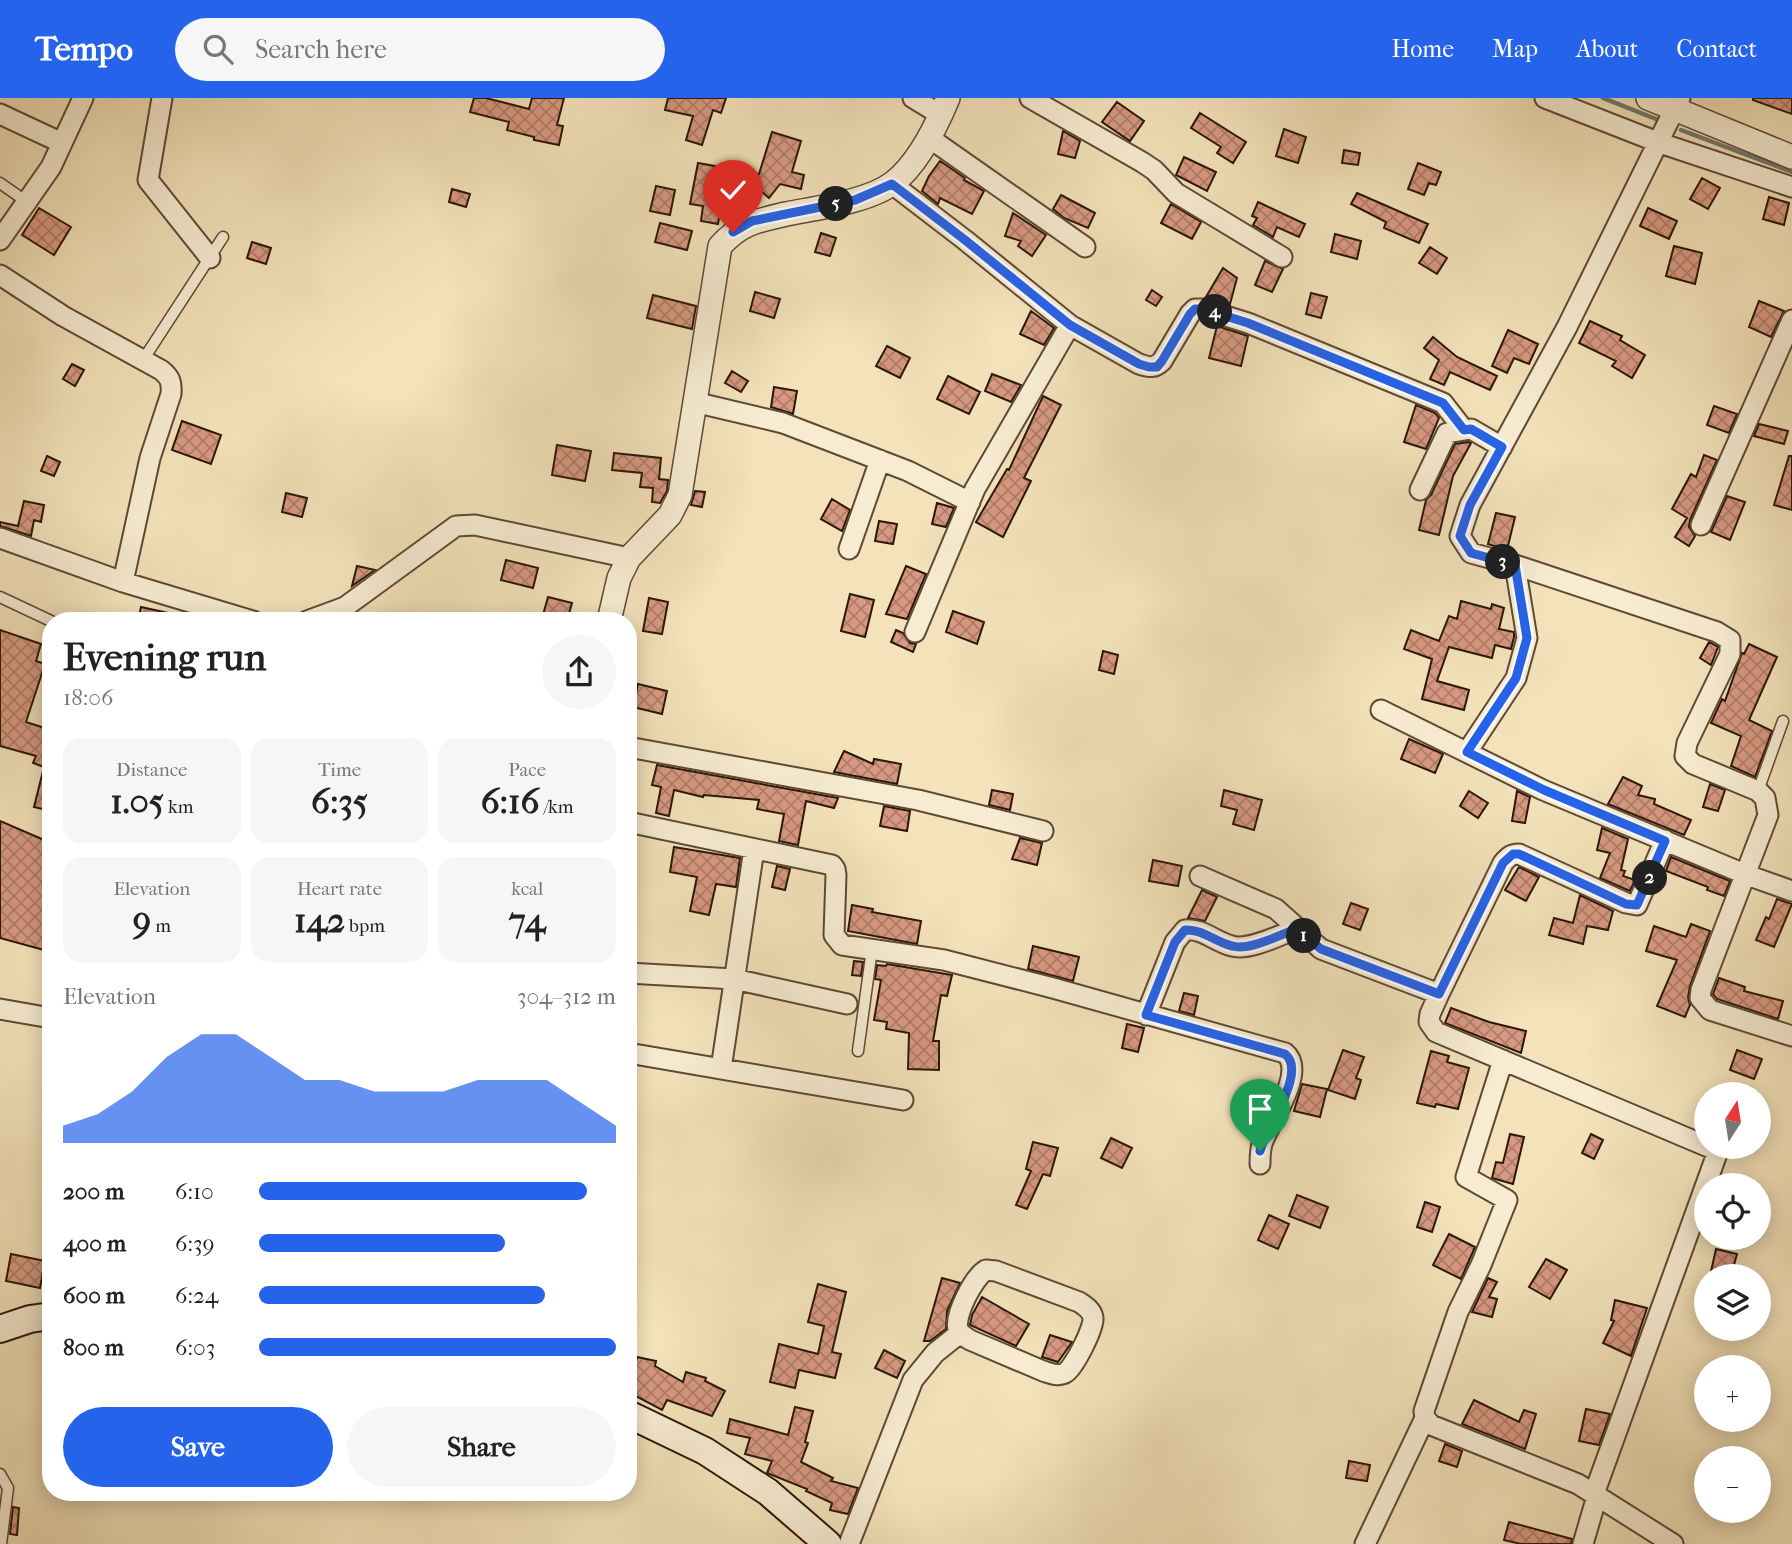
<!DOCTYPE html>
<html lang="en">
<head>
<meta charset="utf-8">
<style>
  :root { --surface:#fff; --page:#f6f6f6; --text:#222; --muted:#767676; --accent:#2563eb }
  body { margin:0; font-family:"IM FELL French Canon",serif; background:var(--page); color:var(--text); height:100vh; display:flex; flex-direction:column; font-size:26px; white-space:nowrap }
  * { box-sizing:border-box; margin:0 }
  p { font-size:23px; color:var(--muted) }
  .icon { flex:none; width:38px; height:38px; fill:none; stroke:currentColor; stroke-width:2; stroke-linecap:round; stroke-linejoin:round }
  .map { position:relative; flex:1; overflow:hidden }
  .details { position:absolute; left:42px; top:514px; width:595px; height:889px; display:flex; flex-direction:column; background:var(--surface); border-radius:28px; box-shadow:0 4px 18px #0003 }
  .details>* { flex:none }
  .needle { width:46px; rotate:12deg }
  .tools { position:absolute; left:1694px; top:984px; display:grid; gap:14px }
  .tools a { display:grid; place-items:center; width:77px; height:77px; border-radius:50%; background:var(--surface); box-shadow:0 4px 18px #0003; font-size:35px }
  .pin { position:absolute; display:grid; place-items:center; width:60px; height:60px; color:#fff; margin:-72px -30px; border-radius:50% 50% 50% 0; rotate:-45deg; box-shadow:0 0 7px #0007 }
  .pin .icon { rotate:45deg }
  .km { position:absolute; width:35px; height:35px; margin:-18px; border-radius:50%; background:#222; color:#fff; font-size:19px; line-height:35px; text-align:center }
  .round { display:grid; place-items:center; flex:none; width:74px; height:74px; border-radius:37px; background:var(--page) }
  .summary { display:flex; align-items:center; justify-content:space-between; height:119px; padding:0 21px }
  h1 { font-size:38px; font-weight:700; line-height:52px }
  .metrics { display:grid; grid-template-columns:repeat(3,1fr); gap:10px; height:119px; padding:7px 21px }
  .metrics div { display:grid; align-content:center; border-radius:18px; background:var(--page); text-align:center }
  .metrics b { font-size:35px; font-weight:700 }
  .metrics small { font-size:19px; font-weight:400 }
  .metrics p { font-size:19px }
  .chart { height:196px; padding:14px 21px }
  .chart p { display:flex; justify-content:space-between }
  .chart svg { width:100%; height:126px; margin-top:7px; fill:var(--accent); opacity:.7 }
  .action { display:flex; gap:14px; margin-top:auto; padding:14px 21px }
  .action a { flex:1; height:80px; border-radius:42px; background:var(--accent); color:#fff; font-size:28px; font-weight:700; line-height:80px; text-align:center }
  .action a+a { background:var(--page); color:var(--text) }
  ul { padding:0 21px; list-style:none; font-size:23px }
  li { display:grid; grid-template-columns:112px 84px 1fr; align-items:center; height:52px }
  li i { height:18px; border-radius:9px; background:var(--accent) }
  header { display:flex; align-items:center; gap:42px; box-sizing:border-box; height:98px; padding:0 35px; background:var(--accent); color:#fff }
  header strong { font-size:33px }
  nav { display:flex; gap:38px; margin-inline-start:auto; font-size:24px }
  .search { width:490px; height:63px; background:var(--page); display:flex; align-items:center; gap:18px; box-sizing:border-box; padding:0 24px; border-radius:38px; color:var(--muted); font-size:26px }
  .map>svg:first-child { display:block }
</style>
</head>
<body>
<header>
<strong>Tempo</strong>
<div class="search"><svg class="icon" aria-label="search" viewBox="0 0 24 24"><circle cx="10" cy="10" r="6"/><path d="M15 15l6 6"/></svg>Search here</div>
<nav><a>Home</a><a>Map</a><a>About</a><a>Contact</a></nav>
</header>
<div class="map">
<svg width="1792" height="1446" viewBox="0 0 1792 1446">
  <defs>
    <pattern id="building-cross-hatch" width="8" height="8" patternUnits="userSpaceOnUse" patternTransform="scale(1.75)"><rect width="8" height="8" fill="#d79981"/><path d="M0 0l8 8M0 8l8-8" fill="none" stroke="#af7c68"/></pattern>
  </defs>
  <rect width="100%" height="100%" fill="#f3e2ba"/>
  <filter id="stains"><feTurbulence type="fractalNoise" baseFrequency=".00286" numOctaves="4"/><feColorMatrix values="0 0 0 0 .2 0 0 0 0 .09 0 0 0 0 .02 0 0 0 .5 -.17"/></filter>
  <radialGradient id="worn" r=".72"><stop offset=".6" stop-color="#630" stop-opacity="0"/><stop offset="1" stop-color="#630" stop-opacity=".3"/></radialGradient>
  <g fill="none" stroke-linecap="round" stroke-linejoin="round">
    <path stroke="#6f7a71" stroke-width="4.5" d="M1603 0 1656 21
      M1681 32 1792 74"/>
  </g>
  <path fill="url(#building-cross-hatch)" stroke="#2b160a" stroke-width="2" d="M474 0H486L529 11 532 0H564L557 27 563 28 559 47 534 42V39L507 32 509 24 470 14Z
    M668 0H726L721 15 713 12 702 47 686 42 693 18 665 12Z
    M1753 0H1792V16L1753 2Z
    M1117 4 1144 23 1130 43 1102 24Z
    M1200 15 1246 44 1233 65 1217 55 1221 49 1191 30Z
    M1284 31 1306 39 1298 65 1276 58Z
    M1063 33 1080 43 1075 60 1058 56Z
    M772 34 801 43 792 74 804 77 801 91 780 86 769 100 744 78 740 100 723 97 718 126 701 123 703 108 690 106 698 65 759 76Z
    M1344 52 1360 55 1358 67 1342 65Z
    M1184 59 1216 74 1207 93 1176 77Z
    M940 63 965 80 964 82 984 93 972 116 940 100 938 106 922 93 929 78Z
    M1418 65 1441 74 1436 87 1429 85 1424 97 1408 91Z
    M1702 80 1720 90 1708 111 1690 101Z
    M656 88 675 92 670 117 650 113Z
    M452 91 470 96 466 109 449 104Z
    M1357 95 1428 126 1419 145 1384 130 1386 124 1351 106Z
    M1061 97 1095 115 1088 130 1064 120 1053 111Z
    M1769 99 1789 105 1784 127 1763 121Z
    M1258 104 1305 126 1299 139 1277 129 1273 139 1253 127 1257 120 1252 118Z
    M1171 106 1201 124 1192 141 1161 125Z
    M39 110 71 129 54 157 22 137Z
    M1648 110 1677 123 1669 141 1640 128Z
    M1013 115 1046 137 1032 158 1018 148 1021 143 1005 138Z
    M660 125 692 133 687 152 655 144Z
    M821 135 836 140 830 158 815 154Z
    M1335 136 1361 143 1357 161 1331 154Z
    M252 144 271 150 266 166 247 160Z
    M1674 148 1702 155 1695 186 1666 178Z
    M1430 149 1447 160 1437 176 1419 165Z
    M1265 163 1283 171 1272 194 1255 187Z
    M1223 170 1237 180 1230 206 1206 199Z
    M1152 192 1162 199 1156 208 1146 202Z
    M755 194 780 201 774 220 750 213Z
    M1311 195 1327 199 1321 220 1306 216Z
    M653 197 696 208 692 231 647 220Z
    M1759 203 1784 213 1771 239 1749 229Z
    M1031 213 1054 230 1044 247 1020 236Z
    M1590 223 1622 238 1620 242 1645 257 1632 280 1612 268 1616 263 1579 245Z
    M1217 228 1248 238 1241 268 1209 260Z
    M1508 232 1538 246 1529 266 1514 260 1507 275 1492 268Z
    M1433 239 1457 259 1497 278 1490 292 1450 274 1444 287 1430 281 1439 262 1424 250Z
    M887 248 910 260 900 280 876 268Z
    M72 266 84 272 75 288 63 281Z
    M732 273 748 283 741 294 725 285Z
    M992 276 1021 287 1011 304 985 293Z
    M948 278 980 294 969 316 937 301Z
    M774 289 797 293 793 316 771 309Z
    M1043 298 1061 307 1024 380 1031 383 1003 439 976 424 1007 371 1009 372Z
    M1416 307 1435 315 1439 320 1426 351 1404 344Z
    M1714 308 1737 316 1729 335 1707 327Z
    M182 323 221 337 211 366 172 352Z
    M1759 326 1788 333 1784 346 1754 338Z
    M1468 344 1471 345 1453 378 1439 437 1419 432 1426 402 1431 397 1455 346Z
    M557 347 591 353 585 383 552 377Z
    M614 355 661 360 659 381 668 382 667 393 660 405 652 404 653 390 640 389 642 375 612 372Z
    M1704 357 1717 362 1690 422 1689 429 1695 438 1689 448 1675 439 1687 420 1672 411 1691 376 1696 379Z
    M47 358 60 364 54 378 41 373Z
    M1789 358H1792V412L1774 407Z
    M695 393 705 394 702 409 691 407Z
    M286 395 307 400 302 419 282 414Z
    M1727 398 1745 404 1730 442 1711 434Z
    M832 401 850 412 842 433 821 421Z
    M24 403 44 407 41 424 34 422 31 438 0 428V424L18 428Z
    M937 405 954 410 946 429 932 426Z
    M1496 415 1515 419 1507 452 1488 446Z
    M879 423 897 426 893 446 875 443Z
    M506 462 538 470 533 490 501 482Z
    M357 468 375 472 352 488Z
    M906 468 926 476 907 521 886 516Z
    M850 496 874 502 865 539 841 533Z
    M548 499 572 505 567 523 543 517Z
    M649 500 668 504 662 536 643 533Z
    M1461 503 1491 511 1492 506 1504 510 1499 531 1514 534V539L1511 551 1495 547 1492 560 1449 549 1437 583 1469 592 1464 612 1422 601 1432 561 1404 551 1411 532 1439 543 1449 518 1457 521Z
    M141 509 182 518 181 523H138Z
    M953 513 984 524 977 546 946 534Z
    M0 532 41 546 36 563 45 566 26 624 51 632V713L34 709 44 669 33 665 36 658 0 648Z
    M896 532 903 535 910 545 916 546 913 554 891 544Z
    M1709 544 1718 549 1711 567 1700 560Z
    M1749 546 1777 559 1749 622 1772 633 1755 679 1731 668 1741 638 1711 625 1722 601 1725 603 1742 555 1744 556Z
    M1103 553 1118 557 1114 576 1099 572Z
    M638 586 667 593 662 616 633 609Z
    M1409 641 1443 656 1435 675 1401 661Z
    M844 653 873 666 874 661 901 666 897 686 834 674Z
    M657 667 838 700 834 710 806 703 798 747 779 743 784 716 757 711 759 702 704 697 703 699 674 692 669 718 656 715 661 689 652 687Z
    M1623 679 1642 688 1638 697 1655 701 1654 706 1691 722 1684 737 1608 706Z
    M1710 686 1725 692 1718 713 1703 709Z
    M992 692 1013 696 1010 712 989 707Z
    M1224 692 1262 702 1254 732 1233 726 1237 712 1221 708Z
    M1469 693 1488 705 1478 720 1460 708Z
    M1517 693 1530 699 1525 725 1512 723Z
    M884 708 910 713 907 733 880 728Z
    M0 723 51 745V854L0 840Z
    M1602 730 1628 741 1621 772 1625 773 1623 778 1635 782 1630 793 1600 780 1610 755 1597 752Z
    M1020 740 1042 745 1037 767 1012 761Z
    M674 749 740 760 736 789 716 786 709 817 690 813 697 779 670 774Z
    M1671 759 1730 783 1724 798 1707 792 1708 789 1666 773Z
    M1153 762 1182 768 1178 788 1149 783Z
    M777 768 790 771 785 792 772 789Z
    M1519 769 1539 779 1526 803 1505 792Z
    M1202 792 1217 799 1205 823 1188 820Z
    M1580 797 1613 813 1608 832 1587 828 1583 846 1549 837 1554 820 1573 825Z
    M1777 801 1792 806 1774 849 1756 842 1766 819 1769 821Z
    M1351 805 1368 811 1360 832 1343 826Z
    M852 807 873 811 872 814 921 823 917 846 848 833Z
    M1691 826 1710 833 1690 888 1688 899 1690 907 1685 919 1657 908 1677 862 1646 853 1654 828 1686 839Z
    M1033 848 1079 859 1073 883 1028 871Z
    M854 863 863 864 861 878 852 877Z
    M887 866 952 877 947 898 941 897 933 943H939V972L908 971 909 935 886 931 887 924 874 922 881 882 875 881 877 867 886 868Z
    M1719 880 1745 889 1744 893 1783 903 1778 921 1717 901 1713 896Z
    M1184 895 1198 898 1194 917 1179 913Z
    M1451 910 1489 924 1526 933 1521 955 1445 925Z
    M1127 926 1144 930 1138 954 1122 950Z
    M1343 952 1364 959 1356 980 1361 982 1355 1001 1328 992Z
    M1737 952 1762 961 1754 981 1730 972Z
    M1431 953 1449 958 1447 964 1469 970 1458 1011 1436 1006 1435 1009 1417 1005Z
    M1302 986 1327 991 1320 1019 1294 1013Z
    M1510 1036 1524 1039 1513 1086 1492 1080 1496 1064 1503 1065Z
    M1591 1036 1603 1042 1594 1061 1582 1055Z
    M1111 1040 1132 1050 1122 1070 1101 1060Z
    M1033 1044 1058 1050 1050 1078 1043 1076 1027 1111 1016 1107 1031 1073 1026 1071Z
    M1297 1097 1328 1109 1320 1130 1289 1118Z
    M1425 1104 1440 1109 1432 1134 1417 1129Z
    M1269 1117 1289 1126 1278 1151 1258 1142Z
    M1449 1136 1475 1149 1461 1181 1433 1167Z
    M1716 1151 1737 1156 1731 1178H1710Z
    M11 1156 45 1163 40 1190 6 1183Z
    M1546 1161 1567 1172 1550 1201 1529 1189Z
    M942 1180 960 1185 947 1213 946 1231 930 1243H924Z
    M1488 1180 1497 1184 1489 1199 1497 1201 1492 1219 1472 1214Z
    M818 1186 846 1194 832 1254 841 1256 835 1280 799 1272 795 1290 770 1284 779 1246 818 1256 824 1228 808 1224Z
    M982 1199 1029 1226 1016 1248 970 1227 972 1217Z
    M1615 1202 1647 1210 1631 1258 1603 1245 1614 1223 1611 1222Z
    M1050 1237 1072 1244 1058 1264 1042 1259Z
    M884 1252 905 1263 897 1280 875 1270Z
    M637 1259 656 1263 655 1268 683 1284 686 1274 706 1280 705 1283 725 1293 712 1318 667 1302 662 1312 628 1294V1273L634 1274Z
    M1474 1302 1519 1324 1524 1312 1536 1316 1525 1351 1462 1326Z
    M795 1309 813 1313 805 1344 808 1345 801 1364 833 1380 831 1383 858 1390 848 1416 830 1412 832 1405 806 1393 807 1391 767 1375 772 1363 745 1356 750 1340 727 1335 730 1321 788 1337Z
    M1586 1311 1610 1316 1599 1347 1579 1343Z
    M1445 1346 1462 1353 1457 1369 1439 1363Z
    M1349 1363 1370 1367 1367 1383 1346 1380Z
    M13 1409 19 1410 17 1437 10 1436Z
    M1509 1424 1572 1441 1571 1446H1521L1504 1442Z"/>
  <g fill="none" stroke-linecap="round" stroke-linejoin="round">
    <g stroke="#5d4936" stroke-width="13">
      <path id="service" d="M0 85 27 104
        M143 262 223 139
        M0 499 51 523
        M1758 693 1783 623
        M858 953 872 851
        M0 1376 8 1390 1 1446"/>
    </g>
    <g stroke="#5d4936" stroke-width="23">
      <path id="minor" d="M162 0 148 82 210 160
        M913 0 941 17
        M1030 0 1142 64 1154 72 1176 95 1282 159
        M1545 0 1660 45 1792 89
        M1680 0 1567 229 1470 407 1460 438 1471 455 1515 467 1717 534 1730 542V556L1687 645 1685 658 1693 666 1758 693 1765 700 1768 717 1701 892 1700 900 1710 912 1792 938
        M0 16 62 45
        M928 39 1085 149
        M892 86 965 142 1070 227 1139 266C1149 269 1154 271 1162 263L1190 216 1195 211H1203L1248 225 1443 305 1464 332
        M0 142 51 69 83 0
        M0 177 63 218 161 272C170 279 172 284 171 296L150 360 123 484
        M694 304 783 325 908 373 970 404
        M1420 392 1447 335 1471 331 1502 349
        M1701 427 1792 222
        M0 440 123 484 253 523
        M849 451 880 362
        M307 523 345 509 456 428 475 427 629 460
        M915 534 975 391 1070 227
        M1381 612 1543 692 1747 777 1792 793
        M628 649 918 702 1043 733
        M1467 654 1516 580 1527 540 1515 467
        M628 724 832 767 835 771 836 777 834 837 842 847 944 862 1053 890 1285 955C1307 973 1270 1024 1263 1043 1260 1050 1260 1058 1260 1066
        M1200 778 1276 811 1321 851 1439 896
        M628 875 734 881 847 906
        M0 911 51 920
        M1146 917 1175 844 1185 832C1203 830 1215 844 1232 848 1249 853 1280 837 1296 831
        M628 955 903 1002
        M1503 962 1466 1079 1507 1102 1481 1167 1458 1214 1424 1313 1425 1320 1431 1327 1578 1386 1673 1446
        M721 971 754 751
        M986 1172 996 1173 1079 1204C1085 1208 1092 1212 1093 1220 1094 1230 1074 1270 1065 1275 1058 1279 1050 1275 1043 1273L970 1242C965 1239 960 1236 958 1231 954 1217 974 1179 986 1172Z
        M1594 1396 1718 1053 1436 934 1429 924 1430 916 1439 896 1503 765C1508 759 1511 756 1519 756L1626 805 1637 807 1665 742
        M849 1446 913 1282 935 1255 960 1235
        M1365 1446 1425 1320
        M1583 1446 1597 1398"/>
    </g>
    <g stroke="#5d4936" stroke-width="26">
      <path id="tertiary" d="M1648 0 1792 59
        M609 523 619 480 629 460 670 417 680 397 720 148C741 125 756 123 786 116 816 110 868 104 893 85 918 66 936 29 948 0"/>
    </g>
    <g stroke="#2b160a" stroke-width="30">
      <path id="secondary" d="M0 1231 30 1221 51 1218
        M628 1316 705 1353 768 1394 828 1446"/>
    </g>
    <use href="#service" stroke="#f7ecd2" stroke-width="10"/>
    <use href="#minor" stroke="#f7ecd2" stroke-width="19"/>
    <use href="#tertiary" stroke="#f7ecd2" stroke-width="23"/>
    <use href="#secondary" stroke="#f7ecd2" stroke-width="26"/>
  </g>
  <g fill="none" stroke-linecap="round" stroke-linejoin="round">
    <g stroke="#fff" stroke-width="14">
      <path id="route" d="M733 134 752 123 855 102 892 86 965 142 1070 227 1139 266 1149 269H1157L1162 263 1190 216 1195 211H1203L1248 225 1443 305 1464 332 1471 331 1502 349 1470 407 1460 438 1471 455 1515 467 1527 540 1516 580 1467 654 1544 692 1665 743 1637 807 1626 806 1519 756H1513L1503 765 1439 896 1321 851 1296 831C1280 837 1249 853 1232 848 1215 844 1203 831 1185 832L1175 844 1146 917 1285 956C1308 974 1265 1031 1260 1053"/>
    </g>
    <use href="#route" stroke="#2563eb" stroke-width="9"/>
  </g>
  <rect width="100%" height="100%" filter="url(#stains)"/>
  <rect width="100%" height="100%" fill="url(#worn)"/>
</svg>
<div class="tools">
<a><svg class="needle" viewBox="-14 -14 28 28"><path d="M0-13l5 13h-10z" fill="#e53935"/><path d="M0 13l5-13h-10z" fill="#767676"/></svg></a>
<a><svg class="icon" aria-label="locate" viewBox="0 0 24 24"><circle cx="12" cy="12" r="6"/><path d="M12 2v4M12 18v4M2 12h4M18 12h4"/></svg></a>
<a><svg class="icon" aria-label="layers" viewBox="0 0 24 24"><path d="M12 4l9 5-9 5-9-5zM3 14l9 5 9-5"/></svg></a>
<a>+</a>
<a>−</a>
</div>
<div class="pin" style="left:1260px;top:1053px;background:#1e9e55"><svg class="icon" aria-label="arrive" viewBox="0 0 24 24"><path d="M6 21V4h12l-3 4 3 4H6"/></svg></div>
<div class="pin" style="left:733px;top:134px;background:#d93025"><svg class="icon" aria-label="check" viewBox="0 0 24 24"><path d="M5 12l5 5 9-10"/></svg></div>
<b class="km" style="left:1304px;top:838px">1</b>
<b class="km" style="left:1650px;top:780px">2</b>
<b class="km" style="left:1503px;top:464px">3</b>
<b class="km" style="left:1215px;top:214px">4</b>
<b class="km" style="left:836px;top:106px">5</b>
<section class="details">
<div class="summary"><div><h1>Evening run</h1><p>18:06</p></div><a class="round"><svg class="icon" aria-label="share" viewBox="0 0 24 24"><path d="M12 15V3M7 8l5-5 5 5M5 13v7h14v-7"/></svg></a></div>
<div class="metrics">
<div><p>Distance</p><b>1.05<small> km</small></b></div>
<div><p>Time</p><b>6:35</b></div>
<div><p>Pace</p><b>6:16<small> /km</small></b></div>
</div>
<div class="metrics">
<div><p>Elevation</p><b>9<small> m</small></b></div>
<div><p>Heart rate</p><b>142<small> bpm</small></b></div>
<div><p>kcal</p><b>74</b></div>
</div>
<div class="chart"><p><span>Elevation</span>304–312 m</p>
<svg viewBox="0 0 160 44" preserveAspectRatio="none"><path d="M0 44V38L10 34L20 26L30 14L40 6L50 6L60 14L70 22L80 22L90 26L100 26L110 26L120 22L130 22L140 22L150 30L160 38V44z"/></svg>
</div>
<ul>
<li><b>200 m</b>6:10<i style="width:92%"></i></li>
<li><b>400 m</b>6:39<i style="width:69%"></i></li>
<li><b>600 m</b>6:24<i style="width:80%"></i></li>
<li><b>800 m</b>6:03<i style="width:100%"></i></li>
</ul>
<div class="action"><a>Save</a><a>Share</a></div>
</section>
</div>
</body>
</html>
